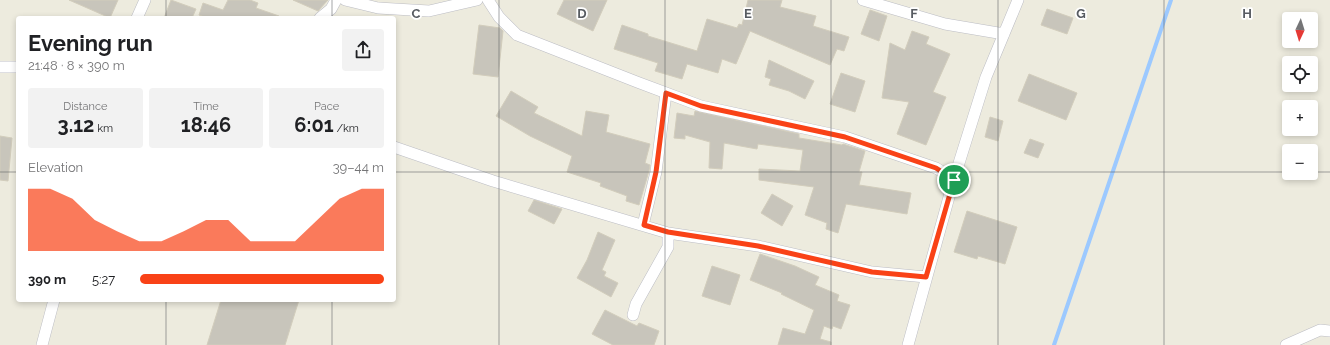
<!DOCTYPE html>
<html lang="en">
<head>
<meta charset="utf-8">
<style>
  :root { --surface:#fff; --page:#f2f2f2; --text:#202124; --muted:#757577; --accent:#f94217 }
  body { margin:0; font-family:Raleway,sans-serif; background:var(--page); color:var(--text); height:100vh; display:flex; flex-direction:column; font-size:15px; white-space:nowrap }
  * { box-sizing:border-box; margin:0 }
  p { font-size:13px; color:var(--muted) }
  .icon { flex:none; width:22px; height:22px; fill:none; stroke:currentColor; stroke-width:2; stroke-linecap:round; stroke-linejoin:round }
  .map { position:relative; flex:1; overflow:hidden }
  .side { position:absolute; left:16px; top:16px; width:380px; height:286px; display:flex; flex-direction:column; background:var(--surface); border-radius:4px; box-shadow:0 2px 6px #0003 }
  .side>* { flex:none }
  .needle { width:26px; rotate:184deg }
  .buttons { position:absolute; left:1282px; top:12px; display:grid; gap:8px }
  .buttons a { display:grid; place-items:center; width:36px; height:36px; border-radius:4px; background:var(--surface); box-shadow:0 2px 6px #0003; font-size:20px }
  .pin { position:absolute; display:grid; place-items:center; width:34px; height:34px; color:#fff; margin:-17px; border:2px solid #fff; border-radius:50%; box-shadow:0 1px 4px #0007 }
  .round { display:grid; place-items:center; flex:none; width:42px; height:42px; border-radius:4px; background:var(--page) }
  .overview { display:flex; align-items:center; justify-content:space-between; height:68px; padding:0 12px }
  h1 { font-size:22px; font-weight:700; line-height:30px }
  .stats { display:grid; grid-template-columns:repeat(3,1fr); gap:6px; height:68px; padding:4px 12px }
  .stats div { display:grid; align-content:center; border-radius:4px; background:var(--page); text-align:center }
  .stats b { font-size:20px; font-weight:700 }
  .stats small { font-size:11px; font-weight:400 }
  .stats p { font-size:11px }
  .chart { height:112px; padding:8px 12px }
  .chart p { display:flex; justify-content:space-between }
  .chart svg { width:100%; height:72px; margin-top:4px; fill:var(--accent); opacity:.7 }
  ul { padding:0 12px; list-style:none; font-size:13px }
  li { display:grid; grid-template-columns:64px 48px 1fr; align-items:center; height:30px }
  li i { height:10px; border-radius:5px; background:var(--accent) }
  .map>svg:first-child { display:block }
</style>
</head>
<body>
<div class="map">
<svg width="1330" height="345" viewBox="0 0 1330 345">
  <rect width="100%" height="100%" fill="#edebde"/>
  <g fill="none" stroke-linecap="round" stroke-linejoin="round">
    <path stroke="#9cc9ff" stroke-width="4" d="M1054 345 1171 0"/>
  </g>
  <path fill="#c8c5bb" stroke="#d2cdbc" d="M69 0H118L110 18Z
    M171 0 196 9 192 18H164Z
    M228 0H250L258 3 256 8 279 16V18H207L199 15 203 3 223 10Z
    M293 0H328L318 11Z
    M564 0H607L593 31 557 14Z
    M748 0H782L780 7 816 16 813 26 849 37 844 51 837 49 830 65 750 31 736 64 722 59 718 73 687 64 682 79 655 71 658 63 614 49 622 25 648 34V36L697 51 707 19 737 28 739 24 742 25Z
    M1047 9 1073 18 1067 34 1041 25Z
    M870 10 887 16 879 41 861 34Z
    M479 25 500 28 503 31 498 77 473 74Z
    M912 31 929 37 926 44 950 54 933 92 946 97 926 145 897 134 909 102 882 98 890 43 905 50Z
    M769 60 814 81 805 99 789 91 769 85 771 79 765 77Z
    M841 73 865 81 855 112 830 104Z
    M1029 74 1077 93 1066 120 1018 101Z
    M511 91 538 107 534 113 582 136 586 111 609 115 606 132 650 144 645 163 650 165 649 171 639 205 626 201 627 196 600 186 601 183 567 172 572 156 530 136 496 116Z
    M695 111 799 134V138L842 145 843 144 865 151 859 172H862L859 185 911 193 907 214 846 204 838 233 826 229 827 223 805 215 814 187 759 180V169L800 171 803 150 758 144 757 149 724 143 722 169 709 168 710 142 685 135V139L674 138 677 113 694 116Z
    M990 117 1003 121 998 141 985 137Z
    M0 136 12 138 8 181 0 180Z
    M1030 139 1044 144 1038 158 1024 153Z
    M772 194 793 206 782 226 761 213Z
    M534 200 562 209 554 224 528 211Z
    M967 211 1017 227 1005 264 978 256 977 259 954 252Z
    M598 232 615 240 602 270 606 272 604 276 618 283 611 297 577 278 587 260Z
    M760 254 795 266 819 277 815 285 839 295 837 301 850 305 841 329 833 326 832 329 824 326 820 339 831 342V345H778L783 328 805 334 814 310 781 294 782 293 750 280Z
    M712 266 740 275 730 305 702 296Z
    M221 300H299L285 345H207Z
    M605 310 637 326 639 323 659 331 654 345H613L592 334Z"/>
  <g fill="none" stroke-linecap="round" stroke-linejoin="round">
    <g stroke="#bcbdc4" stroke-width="12">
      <path id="minor" d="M345 0 378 8 429 11 477 0
        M488 0 499 17 517 35 637 82 701 106 845 137 936 168 954 179
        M863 0 945 24 1004 34
        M137 18 145 0
        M320 18 331 9 336 0
        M0 67H18
        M394 147 493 181 668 233 758 246 872 272 926 277
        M643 225 656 172 666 93
        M633 315 636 304 668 247V233
        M42 345 54 300
        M908 345 954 179 986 77 1018 0
        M1286 345 1320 330 1330 331"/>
    </g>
    <use href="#minor" stroke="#fff" stroke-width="11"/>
  </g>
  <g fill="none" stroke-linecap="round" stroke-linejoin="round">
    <g stroke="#fff" stroke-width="8">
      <path id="route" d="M666 93 701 106 845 137 936 168 954 180 926 277 872 272 758 246 668 232 644 225 656 172Z"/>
    </g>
    <use href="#route" stroke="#f94217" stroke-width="5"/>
  </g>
  <path fill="none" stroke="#575b61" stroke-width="1" stroke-opacity="0.55" d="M166 0V18M332 0V18M499 0V345M665 0V345M831 0V345M998 0V345M1164 0V345M0 172H18M394 172H1289M1311 172H1330M166 300V345M332 300V345"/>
  <g font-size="13" text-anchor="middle" font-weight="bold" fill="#575b61" stroke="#fff" stroke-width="3.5" stroke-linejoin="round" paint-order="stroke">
    <text x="416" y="18">C</text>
    <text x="582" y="18">D</text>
    <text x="748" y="18">E</text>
    <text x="914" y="18">F</text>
    <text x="1081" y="18">G</text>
    <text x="1247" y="18">H</text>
  </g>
</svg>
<div class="buttons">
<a><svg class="needle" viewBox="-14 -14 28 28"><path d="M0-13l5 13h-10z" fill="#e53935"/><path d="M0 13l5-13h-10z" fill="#757577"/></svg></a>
<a><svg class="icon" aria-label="locate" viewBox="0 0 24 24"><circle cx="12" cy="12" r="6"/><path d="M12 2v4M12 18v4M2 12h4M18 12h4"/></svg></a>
<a>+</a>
<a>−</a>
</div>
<div class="pin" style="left:954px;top:180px;background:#1e9e55"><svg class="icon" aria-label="arrive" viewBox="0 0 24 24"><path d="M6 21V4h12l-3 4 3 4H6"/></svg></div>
<section class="side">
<div class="overview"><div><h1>Evening run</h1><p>21:48 · 8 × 390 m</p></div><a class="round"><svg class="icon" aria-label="share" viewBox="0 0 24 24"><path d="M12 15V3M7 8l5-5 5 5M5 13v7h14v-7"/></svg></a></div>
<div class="stats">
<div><p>Distance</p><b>3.12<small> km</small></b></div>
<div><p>Time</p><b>18:46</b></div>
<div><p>Pace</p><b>6:01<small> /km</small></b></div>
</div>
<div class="chart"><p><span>Elevation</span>39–44 m</p>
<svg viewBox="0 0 160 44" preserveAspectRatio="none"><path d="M0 44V6L10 6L20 12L30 25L40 32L50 38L60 38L70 32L80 25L90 25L100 38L110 38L120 38L130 25L140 12L150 6L160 6V44z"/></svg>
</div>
<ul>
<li><b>390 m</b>5:27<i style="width:100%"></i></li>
</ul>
</section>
</div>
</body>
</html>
